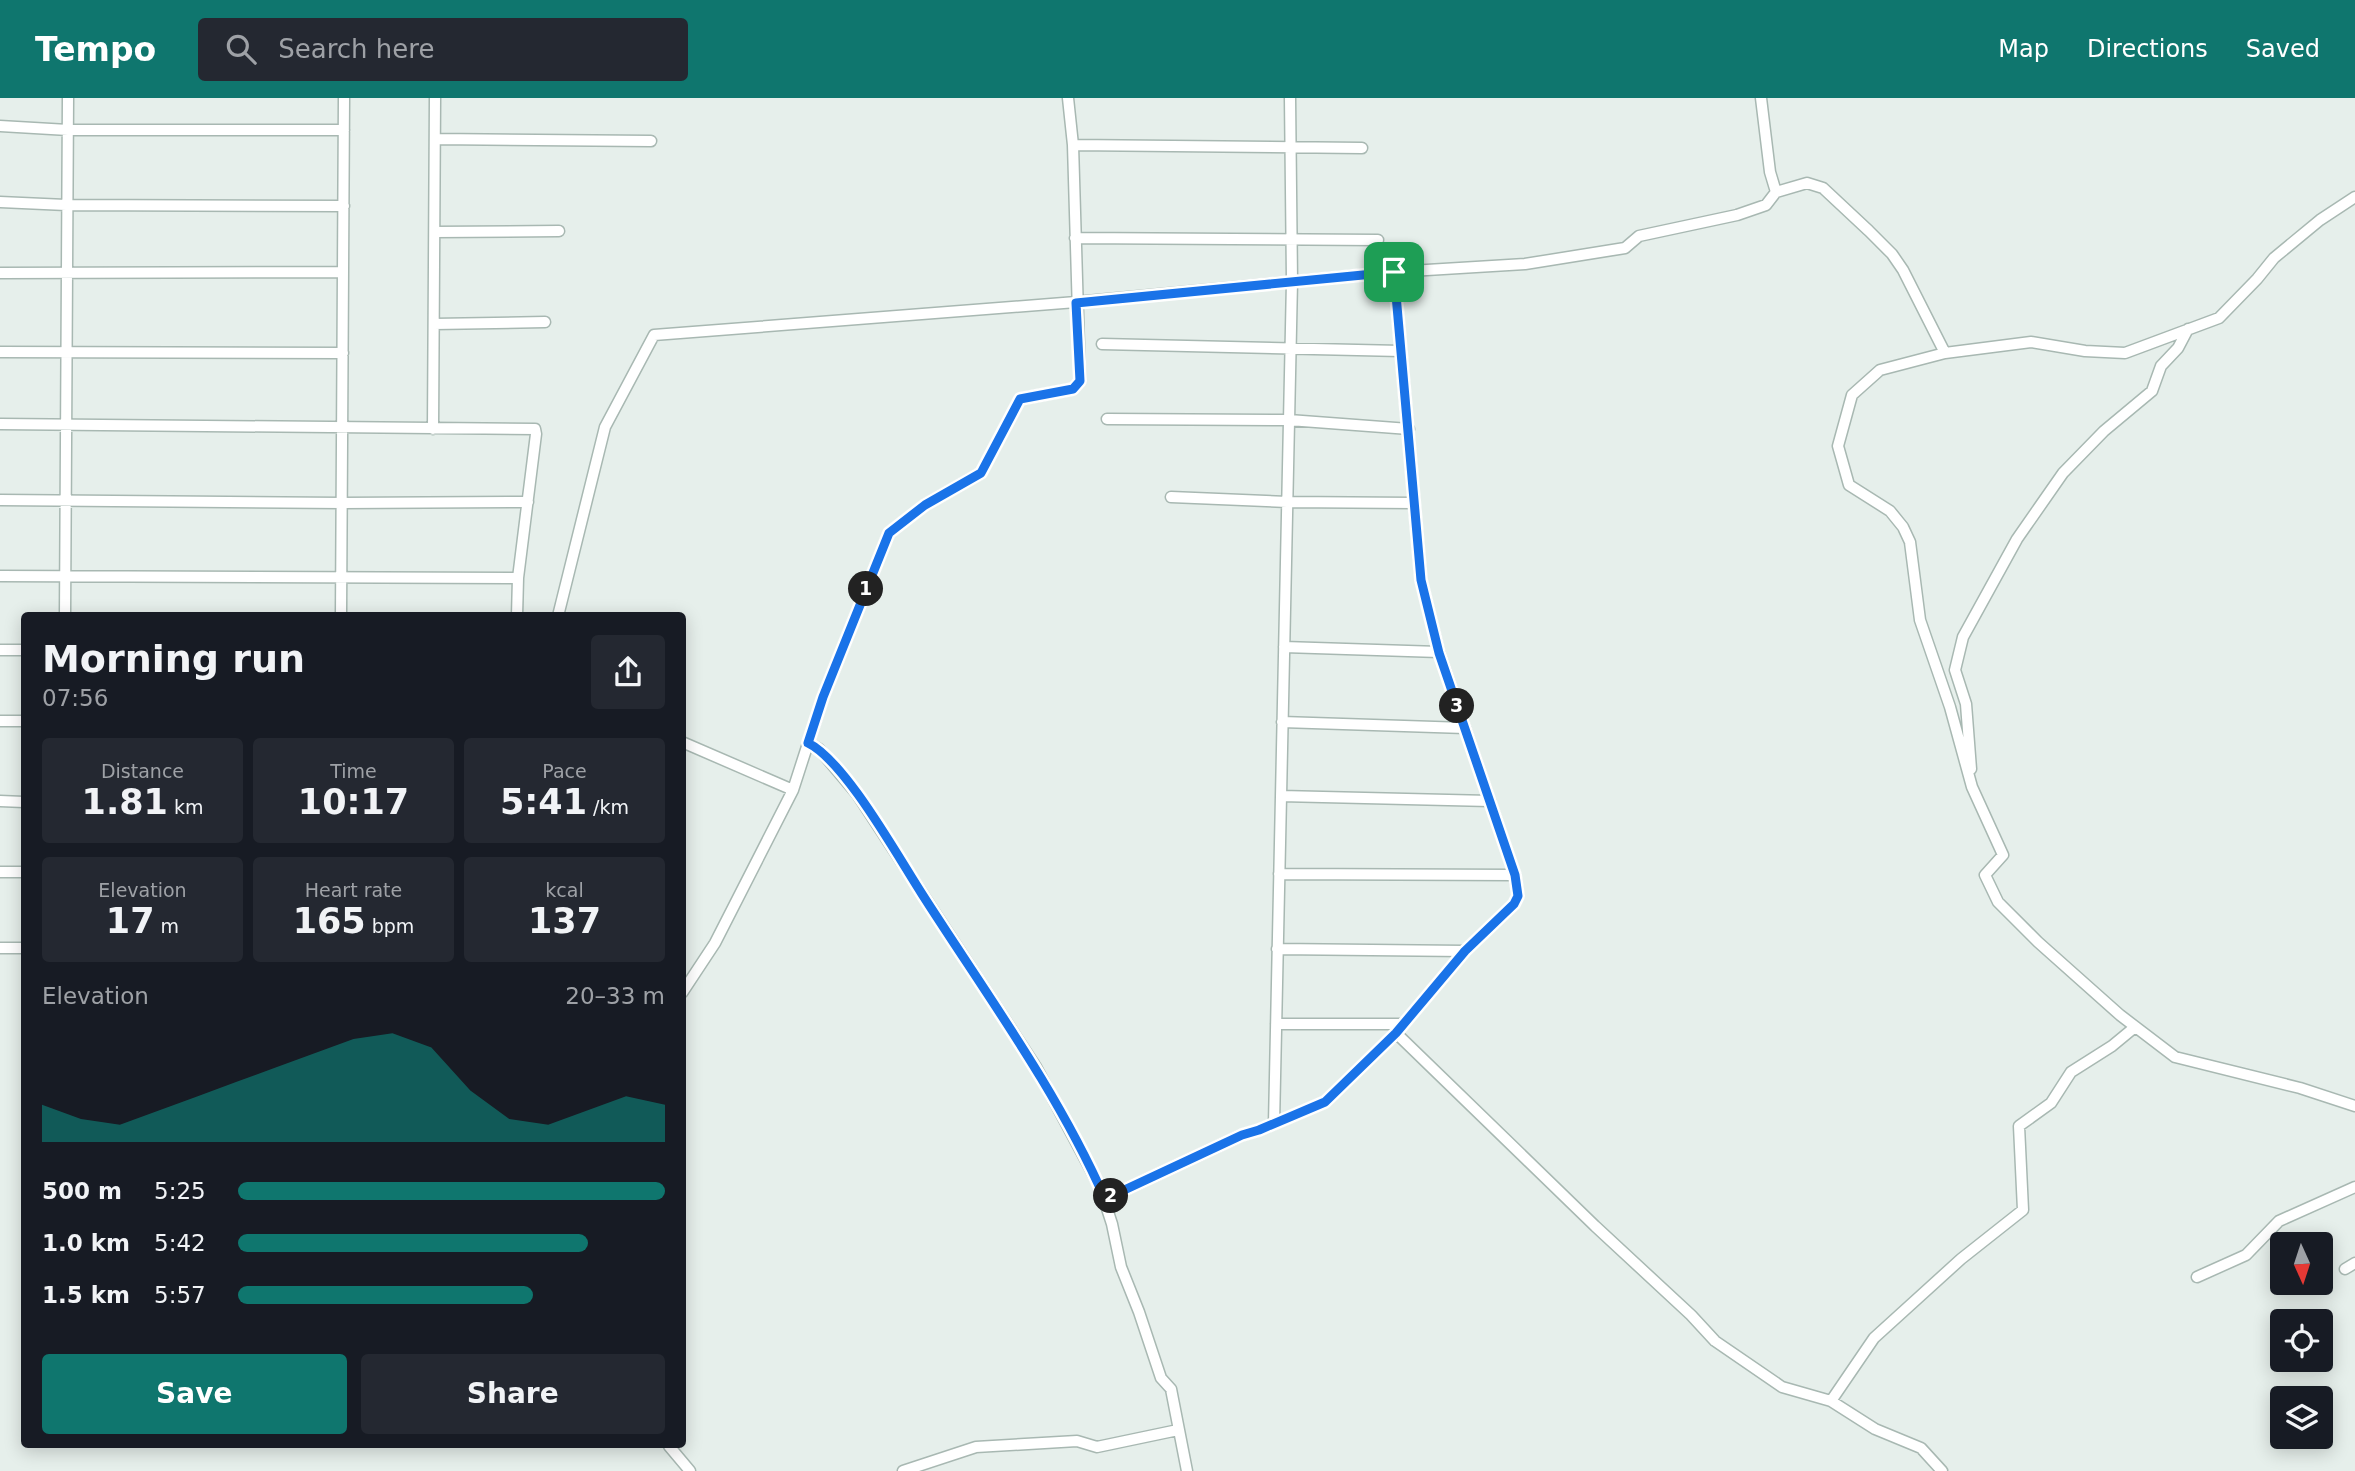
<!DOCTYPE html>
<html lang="en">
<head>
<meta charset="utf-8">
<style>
  :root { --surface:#171b24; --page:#242831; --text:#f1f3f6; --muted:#9ea1a6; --accent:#0f766e }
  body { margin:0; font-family:"DejaVu Sans",sans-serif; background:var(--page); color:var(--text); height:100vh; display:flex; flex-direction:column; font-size:26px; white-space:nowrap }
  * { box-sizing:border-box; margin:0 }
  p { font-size:23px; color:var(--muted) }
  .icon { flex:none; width:38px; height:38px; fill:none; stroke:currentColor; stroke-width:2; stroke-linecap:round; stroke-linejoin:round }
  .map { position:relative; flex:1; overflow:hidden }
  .details { position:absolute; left:21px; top:514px; width:665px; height:836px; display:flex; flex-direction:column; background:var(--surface); border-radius:7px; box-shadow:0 4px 18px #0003 }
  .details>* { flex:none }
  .needle { width:46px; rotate:177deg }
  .fabs { position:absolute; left:2270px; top:1134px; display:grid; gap:14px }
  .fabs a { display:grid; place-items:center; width:63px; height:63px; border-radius:7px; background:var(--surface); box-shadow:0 4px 18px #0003; font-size:35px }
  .pin { position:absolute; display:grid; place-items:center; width:60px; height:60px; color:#fff; margin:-30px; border-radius:14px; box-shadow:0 4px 10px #0006 }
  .km { position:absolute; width:35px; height:35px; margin:-18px; border-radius:50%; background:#222; color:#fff; font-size:19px; line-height:35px; text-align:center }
  .round { display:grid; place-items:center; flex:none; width:74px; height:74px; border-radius:7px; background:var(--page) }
  .overview { display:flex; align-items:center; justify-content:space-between; height:119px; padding:0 21px }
  h1 { font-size:38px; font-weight:800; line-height:52px }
  .metrics { display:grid; grid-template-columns:repeat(3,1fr); gap:10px; height:119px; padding:7px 21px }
  .metrics div { display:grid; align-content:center; border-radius:7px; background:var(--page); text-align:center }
  .metrics b { font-size:35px; font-weight:800 }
  .metrics small { font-size:19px; font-weight:400 }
  .metrics p { font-size:19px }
  .chart { height:196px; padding:14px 21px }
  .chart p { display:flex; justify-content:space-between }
  .chart svg { width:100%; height:126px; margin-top:7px; fill:var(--accent); opacity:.7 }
  .primary-button { display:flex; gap:14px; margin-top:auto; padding:14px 21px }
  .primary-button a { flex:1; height:80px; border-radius:7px; background:var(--accent); color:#fff; font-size:28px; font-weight:800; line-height:80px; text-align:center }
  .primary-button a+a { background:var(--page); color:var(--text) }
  ul { padding:0 21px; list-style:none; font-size:23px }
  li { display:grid; grid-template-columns:112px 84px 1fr; align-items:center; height:52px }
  li i { height:18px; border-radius:9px; background:var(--accent) }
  header { display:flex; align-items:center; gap:42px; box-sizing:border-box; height:98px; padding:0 35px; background:var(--accent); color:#fff }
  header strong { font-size:33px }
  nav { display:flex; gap:38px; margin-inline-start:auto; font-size:24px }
  .search { width:490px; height:63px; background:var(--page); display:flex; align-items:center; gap:18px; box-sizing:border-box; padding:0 24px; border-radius:7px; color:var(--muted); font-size:26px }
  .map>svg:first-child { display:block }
</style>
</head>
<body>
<header>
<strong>Tempo</strong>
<div class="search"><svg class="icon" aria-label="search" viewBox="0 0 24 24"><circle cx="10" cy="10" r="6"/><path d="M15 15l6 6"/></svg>Search here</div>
<nav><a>Map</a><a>Directions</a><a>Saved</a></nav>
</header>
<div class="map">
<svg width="2355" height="1373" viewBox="0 0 2355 1373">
  <rect width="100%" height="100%" fill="#e6efeb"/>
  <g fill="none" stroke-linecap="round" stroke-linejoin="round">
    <g stroke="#a8b8b2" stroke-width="13">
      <path id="minor" d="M1761 0 1770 74 1776 94
        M0 28 68 32H344
        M436 41 651 43
        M1073 47 1362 50
        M1776 94 1807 85 1823 90 1869 133 1892 156 1903 172 1945 255 2031 244 2085 253 2125 255 2219 220 2257 181 2274 160 2320 122 2355 99
        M0 104 66 107 344 108
        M435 134 559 133
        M1075 140 1378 142
        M0 175 342 174
        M434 226 545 224
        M1102 246 1401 253
        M0 254 343 255
        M1945 255 1880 272 1852 297 1838 348 1849 387 1890 413 1903 429 1910 444 1920 522 1950 609 1972 689 2003 757 1985 777 1998 804 2038 844 2120 917 2175 959 2300 990 2355 1008
        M1107 321 1289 322 1409 331
        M0 326 535 331 536 336 518 480 517 518
        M433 331 435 0
        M1171 399 1287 404 1414 405
        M0 402 342 405 528 404
        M0 478 518 480
        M65 518 68 0
        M341 518 344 0
        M558 518 605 329 654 237 1076 204 1394 174 1525 166 1625 150 1639 138 1737 117 1766 107 1776 94
        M1284 549 1439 554
        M0 552H24
        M0 623H24
        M1282 624 1465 630
        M682 644 793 692
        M808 645 819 651 857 696 1036 969 1100 1089 1112 1126 1121 1169 1139 1214 1161 1280 1171 1291 1187 1373
        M1971 671 1966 606 1955 572 1963 539 2017 441 2063 375 2104 333 2152 293 2161 268 2178 250 2188 231
        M1281 698 1490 703
        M0 703 24 704
        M0 774H24
        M1279 776 1515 777
        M0 850H24
        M1277 851 1465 853
        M682 895 715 845 793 692 823 599 889 435 925 407 981 375 1020 301 1073 291 1080 283 1073 47 1068 0
        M1276 926H1402
        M1396 935 1595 1128 1691 1217 1715 1243 1782 1289 1831 1303 1875 1331 1921 1350 1942 1373
        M1274 1026 1292 183 1290 0
        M1105 1101 1242 1037 1259 1032 1325 1004 1396 935 1465 853 1514 806 1518 798 1515 777 1439 554 1421 482 1394 174
        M2345 1171 2355 1165
        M2197 1179 2246 1157 2279 1123 2355 1089
        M1831 1303 1874 1240 1961 1161 2023 1112 2019 1028 2051 1005 2071 974 2112 948 2135 929
        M669 1348 690 1373
        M903 1373 976 1349 1077 1343 1097 1349 1178 1332"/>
    </g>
    <use href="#minor" stroke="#fff" stroke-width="10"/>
  </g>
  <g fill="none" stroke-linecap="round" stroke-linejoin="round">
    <g stroke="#fff" stroke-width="14">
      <path id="route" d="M1394 174 1421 482 1439 555 1515 777 1518 798 1514 806 1465 853 1396 935 1325 1004 1259 1032 1242 1037 1105 1101C1057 992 986 896 922 796 898 759 845 663 808 645L823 599 889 435 925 407 981 375 1020 301 1073 291 1080 283 1076 205Z"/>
    </g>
    <use href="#route" stroke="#1a73e8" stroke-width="9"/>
  </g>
</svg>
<div class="fabs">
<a><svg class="needle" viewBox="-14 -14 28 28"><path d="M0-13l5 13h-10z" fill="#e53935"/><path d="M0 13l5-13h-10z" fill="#9ea1a6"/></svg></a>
<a><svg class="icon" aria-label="locate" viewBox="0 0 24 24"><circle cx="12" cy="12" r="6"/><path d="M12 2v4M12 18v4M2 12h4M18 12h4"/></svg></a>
<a><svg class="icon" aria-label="layers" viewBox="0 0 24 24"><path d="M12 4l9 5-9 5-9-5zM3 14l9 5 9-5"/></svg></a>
</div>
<div class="pin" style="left:1394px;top:174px;background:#1e9e55"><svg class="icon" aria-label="arrive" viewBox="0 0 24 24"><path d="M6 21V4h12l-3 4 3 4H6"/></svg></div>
<b class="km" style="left:866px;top:491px">1</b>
<b class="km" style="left:1111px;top:1098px">2</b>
<b class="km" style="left:1457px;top:608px">3</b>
<section class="details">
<div class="overview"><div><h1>Morning run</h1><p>07:56</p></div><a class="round"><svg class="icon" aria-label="share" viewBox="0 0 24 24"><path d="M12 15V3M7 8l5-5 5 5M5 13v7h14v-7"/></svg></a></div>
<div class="metrics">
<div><p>Distance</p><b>1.81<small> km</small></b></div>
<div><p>Time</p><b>10:17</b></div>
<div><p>Pace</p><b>5:41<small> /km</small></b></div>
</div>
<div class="metrics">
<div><p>Elevation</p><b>17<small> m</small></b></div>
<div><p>Heart rate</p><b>165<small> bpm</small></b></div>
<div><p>kcal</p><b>137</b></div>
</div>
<div class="chart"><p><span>Elevation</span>20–33 m</p>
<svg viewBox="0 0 160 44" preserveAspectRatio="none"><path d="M0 44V31L10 36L20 38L30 33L40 28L50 23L60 18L70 13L80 8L90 6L100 11L110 26L120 36L130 38L140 33L150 28L160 31V44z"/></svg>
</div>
<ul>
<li><b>500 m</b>5:25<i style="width:100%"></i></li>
<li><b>1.0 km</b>5:42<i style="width:82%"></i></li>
<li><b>1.5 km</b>5:57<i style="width:69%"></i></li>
</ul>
<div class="primary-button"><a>Save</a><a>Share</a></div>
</section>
</div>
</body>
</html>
